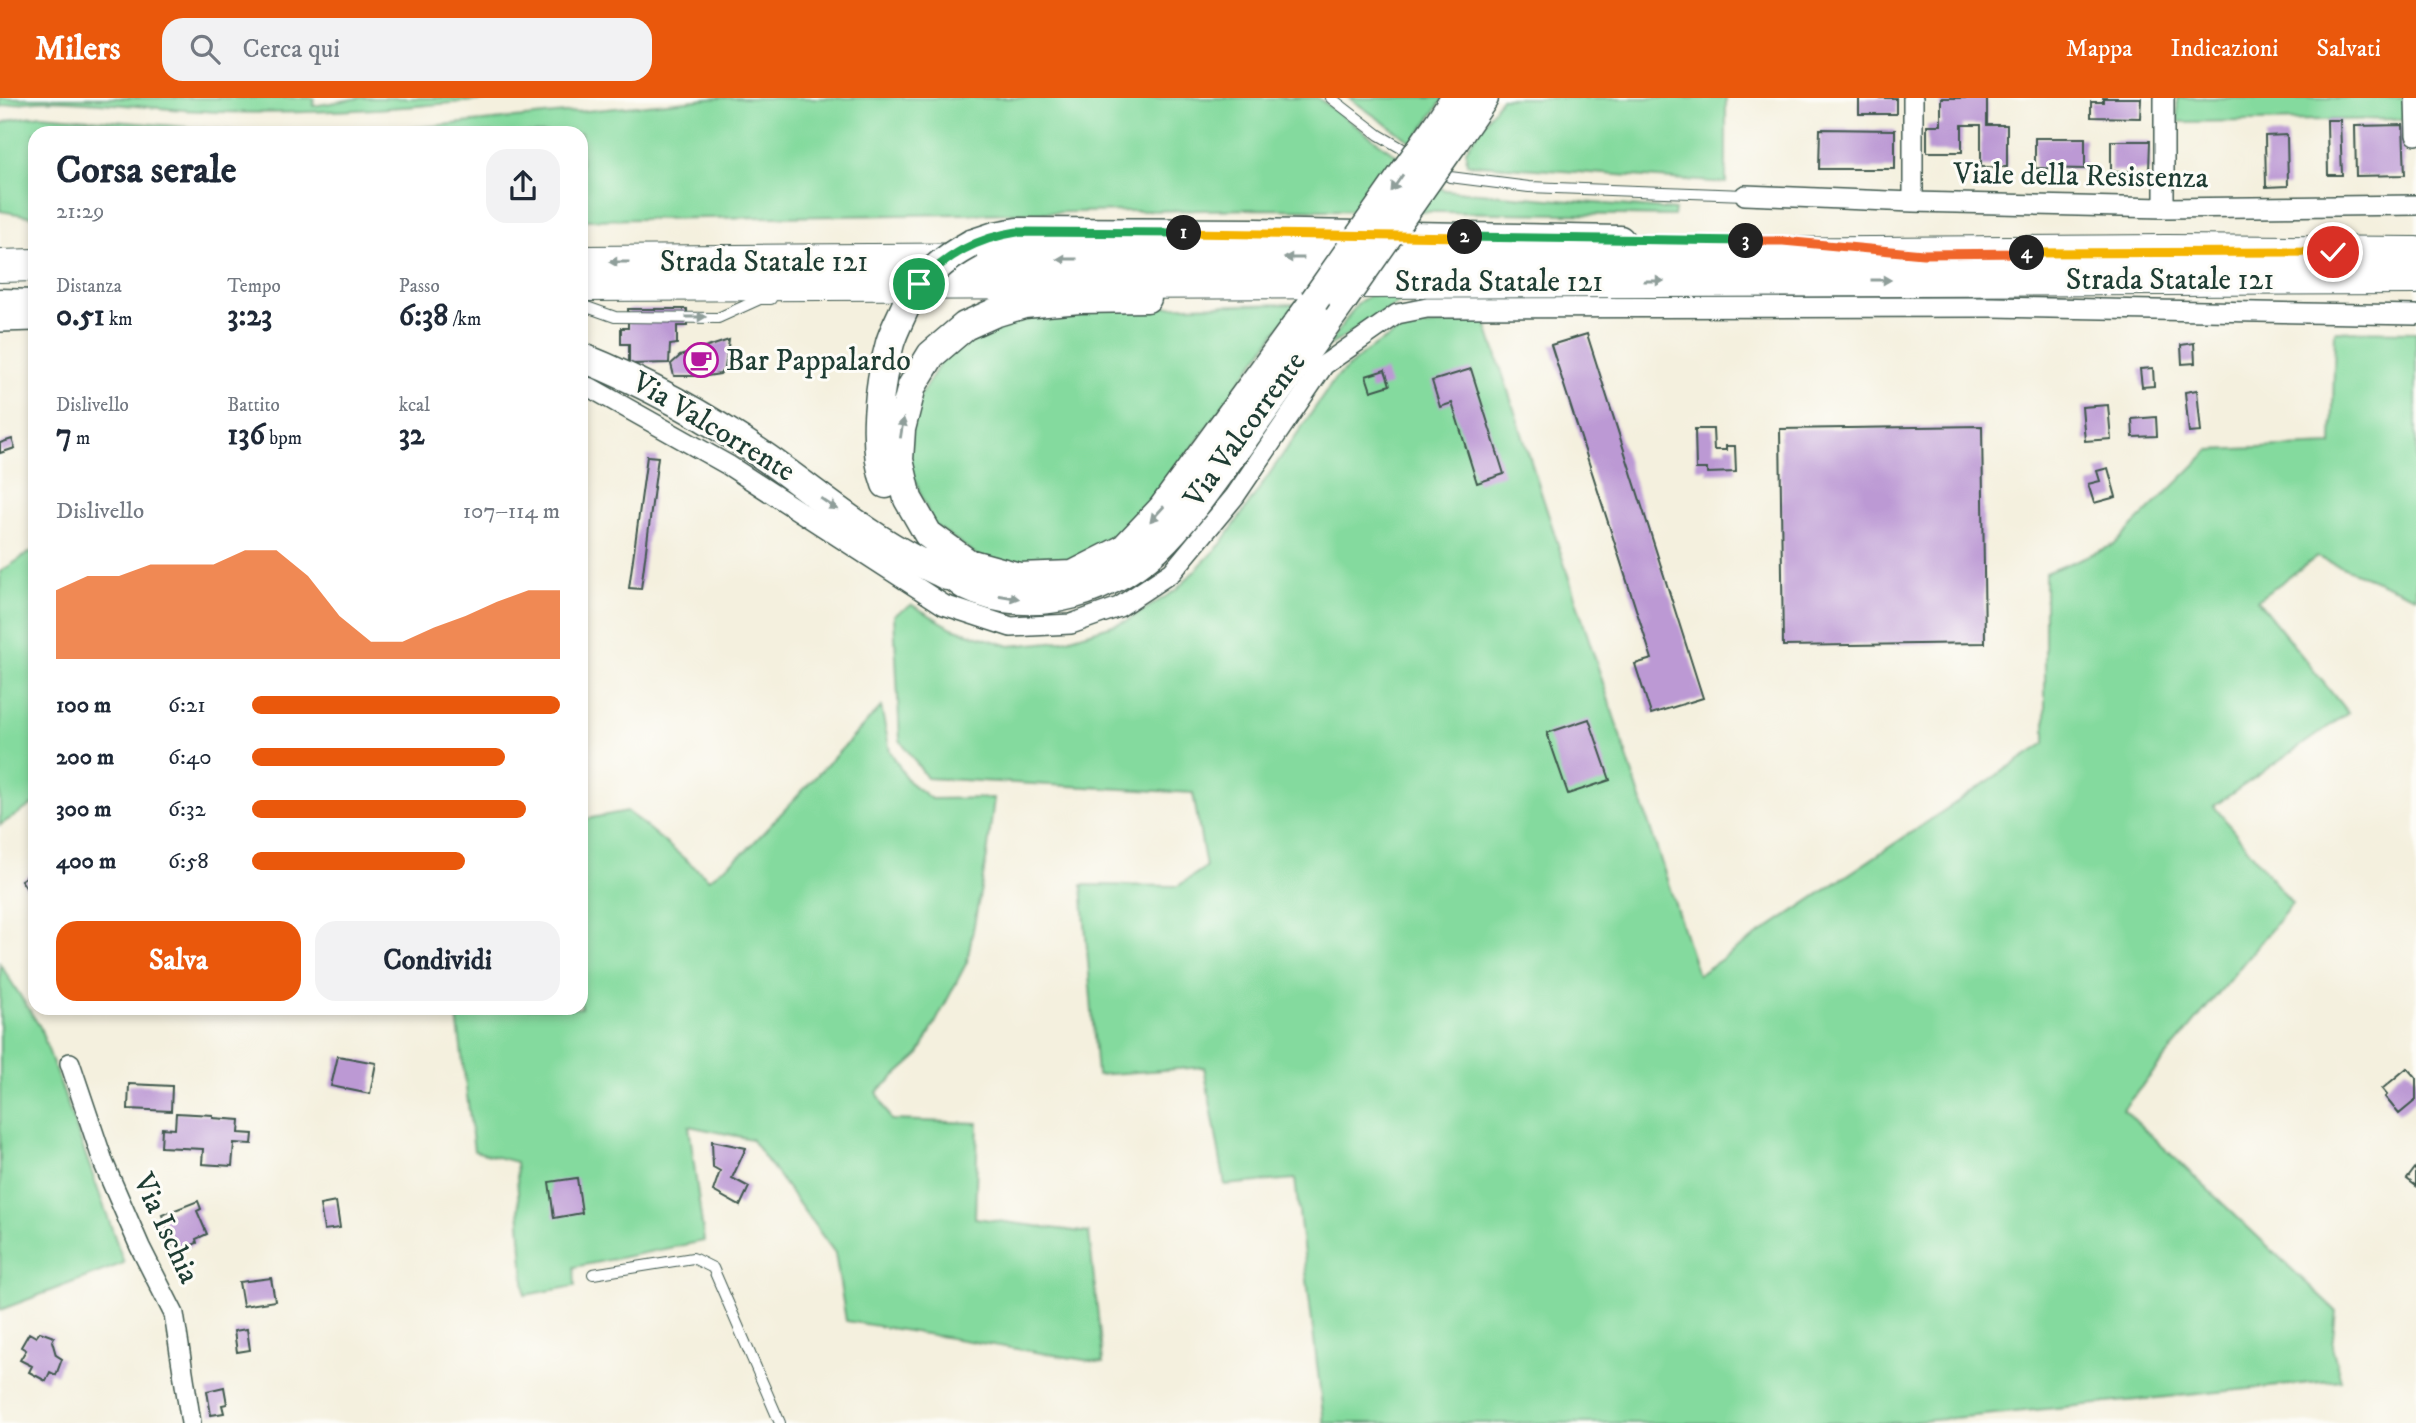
<!DOCTYPE html>
<html lang="it">
<head>
<meta charset="utf-8">
<style>
  :root { --surface:#fff; --page:#f2f2f3; --text:#1f2937; --muted:#747a83; --accent:#ea580c }
  body { margin:0; font-family:"IM FELL DW Pica",serif; background:var(--page); color:var(--text); height:100vh; display:flex; flex-direction:column; font-size:26px; white-space:nowrap }
  * { box-sizing:border-box; margin:0 }
  p { font-size:23px; color:var(--muted) }
  .icon { flex:none; width:38px; height:38px; fill:none; stroke:currentColor; stroke-width:2; stroke-linecap:round; stroke-linejoin:round }
  .map { position:relative; flex:1; overflow:hidden }
  .sheet { position:absolute; left:28px; top:28px; width:560px; height:889px; display:flex; flex-direction:column; background:var(--surface); border-radius:21px; box-shadow:0 4px 10px #0003 }
  .sheet>* { flex:none }
  .pin { position:absolute; display:grid; place-items:center; width:60px; height:60px; color:#fff; margin:-30px; border:4px solid #fff; border-radius:50%; box-shadow:0 2px 7px #0007 }
  .km { position:absolute; width:35px; height:35px; margin:-18px; border-radius:50%; background:#222; color:#fff; font-size:19px; line-height:35px; text-align:center }
  .round { display:grid; place-items:center; flex:none; width:74px; height:74px; border-radius:21px; background:var(--page) }
  .summary { display:flex; align-items:center; justify-content:space-between; height:119px; padding:0 28px }
  h1 { font-size:38px; font-weight:800; line-height:52px }
  .stats { display:grid; grid-template-columns:repeat(3,1fr); gap:10px; height:119px; padding:7px 28px }
  .stats div { display:grid; align-content:center }
  .stats b { font-size:30px; font-weight:800 }
  .stats small { font-size:19px; font-weight:400 }
  .stats p { font-size:19px }
  .chart { height:196px; padding:14px 28px }
  .chart p { display:flex; justify-content:space-between }
  .chart svg { width:100%; height:126px; margin-top:7px; fill:var(--accent); opacity:.7 }
  .action { display:flex; gap:14px; margin-top:auto; padding:14px 28px }
  .action a { flex:1; height:80px; border-radius:21px; background:var(--accent); color:#fff; font-size:28px; font-weight:800; line-height:80px; text-align:center }
  .action a+a { background:var(--page); color:var(--text) }
  ul { padding:0 28px; list-style:none; font-size:23px }
  li { display:grid; grid-template-columns:112px 84px 1fr; align-items:center; height:52px }
  li i { height:18px; border-radius:9px; background:var(--accent) }
  header { display:flex; align-items:center; gap:42px; box-sizing:border-box; height:98px; padding:0 35px; background:var(--accent); color:#fff }
  header strong { font-size:33px }
  nav { display:flex; gap:38px; margin-inline-start:auto; font-size:24px }
  .search { width:490px; height:63px; background:var(--page); display:flex; align-items:center; gap:18px; box-sizing:border-box; padding:0 24px; border-radius:21px; color:var(--muted); font-size:26px }
  .map>svg:first-child { display:block }
</style>
</head>
<body>
<header>
<strong>Milers</strong>
<div class="search"><svg class="icon" aria-label="search" viewBox="0 0 24 24"><circle cx="10" cy="10" r="6"/><path d="M15 15l6 6"/></svg>Cerca qui</div>
<nav><a>Mappa</a><a>Indicazioni</a><a>Salvati</a></nav>
</header>
<div class="map">
<svg width="2416" height="1325" viewBox="0 0 2416 1325">
  <rect width="100%" height="100%" fill="#fdfcf7"/>
  <filter id="ink" filterUnits="userSpaceOnUse"><feTurbulence type="fractalNoise" baseFrequency=".0143" numOctaves="2"/><feDisplacementMap in="SourceGraphic" scale="14" xChannelSelector="R" yChannelSelector="G"/><feConvolveMatrix kernelMatrix="1 2 1 2 8 2 1 2 1" color-interpolation-filters="sRGB"/></filter>
  <filter id="wash" filterUnits="userSpaceOnUse"><feTurbulence type="fractalNoise" baseFrequency=".00686" numOctaves="4" result="noise"/><feDisplacementMap in="SourceGraphic" scale="28" xChannelSelector="R" yChannelSelector="G"/><feGaussianBlur stdDeviation="1.57" result="paint"/><feColorMatrix in="noise" values="0 0 0 0 0 0 0 0 0 0 0 0 0 0 0 0 0 1.4 0 .05"/><feComposite in="paint" operator="in"/></filter>
  <g filter="url(#wash)">
    <rect width="100%" height="100%" fill="#f4f0de"/>
    <path fill="#84da9e" stroke="#528c69" stroke-width="2" d="M0 0H314L313 8 359 0H508C413 9 318 17 222 14 181 13 140 8 100 5 66 2 33 0 0 9Z
      M718 0H1318L1444 92 1675 112 1674 118 1263 111 581 122V35H35V119L0 113V26L14 21 41 17 246 34H371Z
      M1349 0H1444L1413 45Z
      M1501 0H1726V85L1467 66 1466 52Z
      M2177 0H2404V21L2178 24Z
      M1370 197 1409 199 1326 250 1358 205Z
      M1296 206 1153 405 1117 439 1079 458 1050 467 1016 469 981 460 933 426 909 368 914 307 944 259 991 226 1075 210Z
      M1485 222 1698 877 2045 645V475L2114 447 2210 352 2332 347 2335 233 2416 234V499L2317 459 2257 502 2348 615 2214 708 2292 806 2123 1011 2336 1213 2332 1248 2341 1282 1903 1325H1324L1295 1081 1225 1087 1204 969 1097 977 1082 787 1178 788 1206 769 1193 695 927 680 900 642 894 517 912 507 952 530 1010 548 1061 543 1126 523 1176 492 1221 446 1335 281 1365 254 1397 234 1423 228Z
      M35 451V705L0 727V474Z
      M881 609 890 653 908 683 931 701 994 700 987 758 967 864 918 958 877 994 891 1022 978 1025 975 1120 1089 1135 1103 1265 846 1223 835 1155 751 1041 689 1028 704 1143 574 1169 575 1188 525 1197 516 1064 474 1053 456 910H581V722L627 713 709 781 746 753Z
      M0 866 40 929 124 1165 0 1212Z"/>
    <g id="blocks">
      <path fill="#bc99d4" d="M1859 0H1896V16H1859Z
        M1941 0H1987V27H2007V69H1981V27H1962V54H1927V27H1941Z
        M2103 0H2141L2140 20 2091 19V4H2103Z
        M2327 22H2340L2342 77H2328Z
        M2403 27 2405 77 2356 78 2355 28Z
        M1820 31 1895 32V71H1819Z
        M2287 37 2288 88 2266 89 2265 38Z
        M2035 40H2085V71L2035 70Z
        M2111 43H2150L2149 73H2111Z
        M628 211H687V228H677V246L670 247 669 265 629 266V246H621V230H628Z
        M1587 236 1703 600 1651 616 1635 566 1652 561 1551 247Z
        M729 242 725 270 720 276 707 278H674L671 266 680 258Z
        M2194 245 2195 265 2182 266 2181 247Z
        M2153 270 2154 288 2142 289 2140 271Z
        M1471 271 1504 376 1477 385 1452 305 1440 309 1432 283Z
        M1385 272 1390 287 1371 293 1366 278Z
        M2197 292 2201 334 2189 335 2185 294Z
        M2108 307 2111 341 2085 343 2082 309Z
        M2156 319 2157 338 2133 339 2132 321Z
        M1982 328 1985 545 1783 548 1780 331Z
        M1695 331H1713L1714 352H1726V348H1735L1736 374 1707 375V371H1696Z
        M12 341 15 350 0 355V345Z
        M647 358 658 359 641 491 629 490Z
        M2108 370 2116 399 2094 405 2088 386 2100 383 2097 373Z
        M1589 621 1610 682 1568 696 1547 635Z
        M35 773V803L21 782Z
        M338 958 376 965 370 996 331 988Z
        M2407 970 2416 980V1002L2399 1016 2385 999 2387 997 2382 991Z
        M129 986 172 988 171 1013 128 1011Z
        M176 1015 213 1017V1020L240 1022 239 1035 253 1036 252 1046 234 1045 232 1068 202 1066 203 1051 161 1049 162 1030 175 1031Z
        M712 1043 746 1050 732 1080 749 1089 740 1108 713 1093 720 1073 713 1069Z
        M2416 1069V1088L2407 1081Z
        M577 1080 582 1115 554 1120 549 1084Z
        M198 1103 201 1111 197 1113 207 1136 196 1141 197 1145 176 1154 162 1117Z
        M336 1104 340 1130 324 1132 320 1107Z
        M271 1180 275 1203 243 1208 239 1184Z
        M247 1231 250 1252 237 1254 234 1233Z
        M40 1234 54 1239 52 1243 56 1257 62 1261 56 1277 50 1274 46 1283 29 1274 32 1268 20 1262 26 1252 21 1249 29 1235 36 1239Z
        M224 1289 227 1306 222 1307 224 1315 211 1317 207 1293Z"/>
    </g>
  </g>
  <g filter="url(#ink)">
    <use href="#blocks" fill-opacity="0" stroke="#3f584e" stroke-width="2"/>
    <g fill="none" stroke-linecap="round" stroke-linejoin="round">
      <g stroke="#3f584e" stroke-width="12">
        <path id="service" d="M1331 0 1379 37 1415 58
          M1436 71 1450 79 1529 89 1745 97
          M581 207 615 219 718 220 760 201H771
          M593 1176 693 1160 713 1170 780 1325"/>
      </g>
      <g stroke="#3f584e" stroke-width="22">
        <path id="minor" d="M2164 0V110
          M2415 0 2416 37
          M1745 97 1913 104 2164 110 2416 107
          M1913 104V0
          M0 224 35 223
          M581 287 591 290 728 367 944 507 1011 529 1071 526 1119 509 1172 474 1235 398 1324 267 1397 216 1427 210 1993 209 2416 217
          M70 965 104 1066 140 1149 174 1216 191 1325"/>
      </g>
      <g stroke="#3f584e" stroke-width="31">
        <path id="secondary" d="M1436 29 1455 0
          M1454 44 1484 0
          M971 146 995 138 1017 134 1255 135 1620 142
          M1147 200 1080 201 1024 206 994 215 965 228 931 257 912 288 901 331 899 362 908 401 928 436 968 465 1019 479 1073 477 1124 451 1162 411 1314 203
          M0 205 35 206
          M581 259C646 285 711 321 768 361 813 393 856 429 904 456 918 464 933 471 947 478
          M886 386C871 346 879 285 890 245 894 231 902 218 907 205
          M934 460C944 468 955 482 966 488 1033 521 1117 493 1166 441 1197 408 1223 369 1250 332 1281 288 1312 245 1343 202"/>
      </g>
      <g stroke="#3f584e" stroke-width="34">
        <path id="primary" d="M581 164 2167 153 2416 155
          M0 168 35 167
          M581 187 2416 180"/>
      </g>
      <use href="#service" stroke="#fff" stroke-width="10"/>
      <use href="#minor" stroke="#fff" stroke-width="19"/>
      <use href="#secondary" stroke="#fff" stroke-width="28"/>
      <use href="#primary" stroke="#fff" stroke-width="32"/>
      <g stroke="#3f584e" stroke-width="31" stroke-linecap="butt">
        <path id="secondary-bridge" d="M1343 202 1454 44
          M1314 203 1436 29
          M907 205C924 178 943 161 971 146"/>
      </g>
      <use href="#secondary-bridge" stroke="#fff" stroke-width="28"/>
    </g>
    <defs><path id="oneway-solid" d="M-6-.8H1V-3.2L6.5 0L1 3.2V.8H-6Z" transform="scale(1.75)"/></defs>
    <g fill="#8f9e9a">
      <use href="#oneway-solid" transform="translate(1397 85) rotate(125)"/>
      <use href="#oneway-solid" transform="translate(1294 160) rotate(180)"/>
      <use href="#oneway-solid" transform="translate(1067 161) rotate(180)"/>
      <use href="#oneway-solid" transform="translate(619 164) rotate(180)"/>
      <use href="#oneway-solid" transform="translate(1881 182)"/>
      <use href="#oneway-solid" transform="translate(1654 183)"/>
      <use href="#oneway-solid" transform="translate(696 219)"/>
      <use href="#oneway-solid" transform="translate(902 330) rotate(-81)"/>
      <use href="#oneway-solid" transform="translate(829 406) rotate(34)"/>
      <use href="#oneway-solid" transform="translate(1157 416) rotate(132)"/>
      <use href="#oneway-solid" transform="translate(1009 499) rotate(9)"/>
    </g>
  </g>
  <g fill="none" stroke-linecap="round" stroke-linejoin="round" filter="url(#ink)">
    <g stroke="#fff" stroke-width="14">
      <path id="split-1" d="M919 186C947 157 977 140 1017 134L1184 135"/>
    </g>
    <g stroke="#fff" stroke-width="14">
      <path id="split-2" d="M1184 135 1465 139"/>
    </g>
    <g stroke="#fff" stroke-width="14">
      <path id="split-3" d="M1465 139 1746 143"/>
    </g>
    <g stroke="#fff" stroke-width="14">
      <path id="split-4" d="M1746 143H1783L1923 156 2027 155"/>
    </g>
    <g stroke="#fff" stroke-width="14">
      <path id="split-5" d="M2027 155 2333 154"/>
    </g>
    <use href="#split-1" stroke="#22a559" stroke-width="9"/>
    <use href="#split-2" stroke="#f5b400" stroke-width="9"/>
    <use href="#split-3" stroke="#22a559" stroke-width="9"/>
    <use href="#split-4" stroke="#f0652b" stroke-width="9"/>
    <use href="#split-5" stroke="#f5b400" stroke-width="9"/>
  </g>
  <defs>
    <g id="cafe-ring" transform="scale(1.75)"><circle r="9.5" fill="#fdfcf7" stroke="#b5179e" stroke-width="1.5"/><path d="M-5.5-4.5H6V0H3Q3 3.5 0 3.5H-2.5Q-5.5 3.5-5.5 0ZM3-3.2v2h1.7v-2ZM-6 4.5H4V6H-6Z" fill="#b5179e"/></g>
  </defs>
  <g fill-rule="evenodd">
    <use href="#cafe-ring" x="701" y="262"/>
  </g>
  <g text-anchor="middle" stroke-width="6" stroke-linejoin="round" paint-order="stroke">
    <g font-size="30" fill="#1f3d34" stroke="#fdfcf7">
      <text transform="translate(2081 77) rotate(1)" y="10">Viale della Resistenza</text>
      <text x="764" y="173">Strada Statale 121</text>
      <text x="2170" y="191">Strada Statale 121</text>
      <text x="1499" y="193">Strada Statale 121</text>
      <text transform="translate(714 328) rotate(31)" y="10">Via Valcorrente</text>
      <text transform="translate(1244 331) rotate(-54)" y="10">Via Valcorrente</text>
      <text transform="translate(167 1130) rotate(65)" y="10">Via Ischia</text>
    </g>
    <g font-size="30" fill="#1f3d34" stroke="#fdfcf7" text-anchor="start">
      <text x="726" y="272">Bar Pappalardo</text>
    </g>
  </g>
</svg>
<div class="pin" style="left:919px;top:186px;background:#1e9e55"><svg class="icon" aria-label="arrive" viewBox="0 0 24 24"><path d="M6 21V4h12l-3 4 3 4H6"/></svg></div>
<div class="pin" style="left:2333px;top:154px;background:#d93025"><svg class="icon" aria-label="check" viewBox="0 0 24 24"><path d="M5 12l5 5 9-10"/></svg></div>
<b class="km" style="left:1184px;top:135px">1</b>
<b class="km" style="left:1465px;top:139px">2</b>
<b class="km" style="left:1746px;top:143px">3</b>
<b class="km" style="left:2027px;top:155px">4</b>
<section class="sheet">
<div class="summary"><div><h1>Corsa serale</h1><p>21:29</p></div><a class="round"><svg class="icon" aria-label="share" viewBox="0 0 24 24"><path d="M12 15V3M7 8l5-5 5 5M5 13v7h14v-7"/></svg></a></div>
<div class="stats">
<div><p>Distanza</p><b>0.51<small> km</small></b></div>
<div><p>Tempo</p><b>3:23</b></div>
<div><p>Passo</p><b>6:38<small> /km</small></b></div>
</div>
<div class="stats">
<div><p>Dislivello</p><b>7<small> m</small></b></div>
<div><p>Battito</p><b>136<small> bpm</small></b></div>
<div><p>kcal</p><b>32</b></div>
</div>
<div class="chart"><p><span>Dislivello</span>107–114 m</p>
<svg viewBox="0 0 160 44" preserveAspectRatio="none"><path d="M0 44V20L10 15L20 15L30 11L40 11L50 11L60 6L70 6L80 15L90 29L100 38L110 38L120 33L130 29L140 24L150 20L160 20V44z"/></svg>
</div>
<ul>
<li><b>100 m</b>6:21<i style="width:100%"></i></li>
<li><b>200 m</b>6:40<i style="width:82%"></i></li>
<li><b>300 m</b>6:32<i style="width:89%"></i></li>
<li><b>400 m</b>6:58<i style="width:69%"></i></li>
</ul>
<div class="action"><a>Salva</a><a>Condividi</a></div>
</section>
</div>
</body>
</html>
